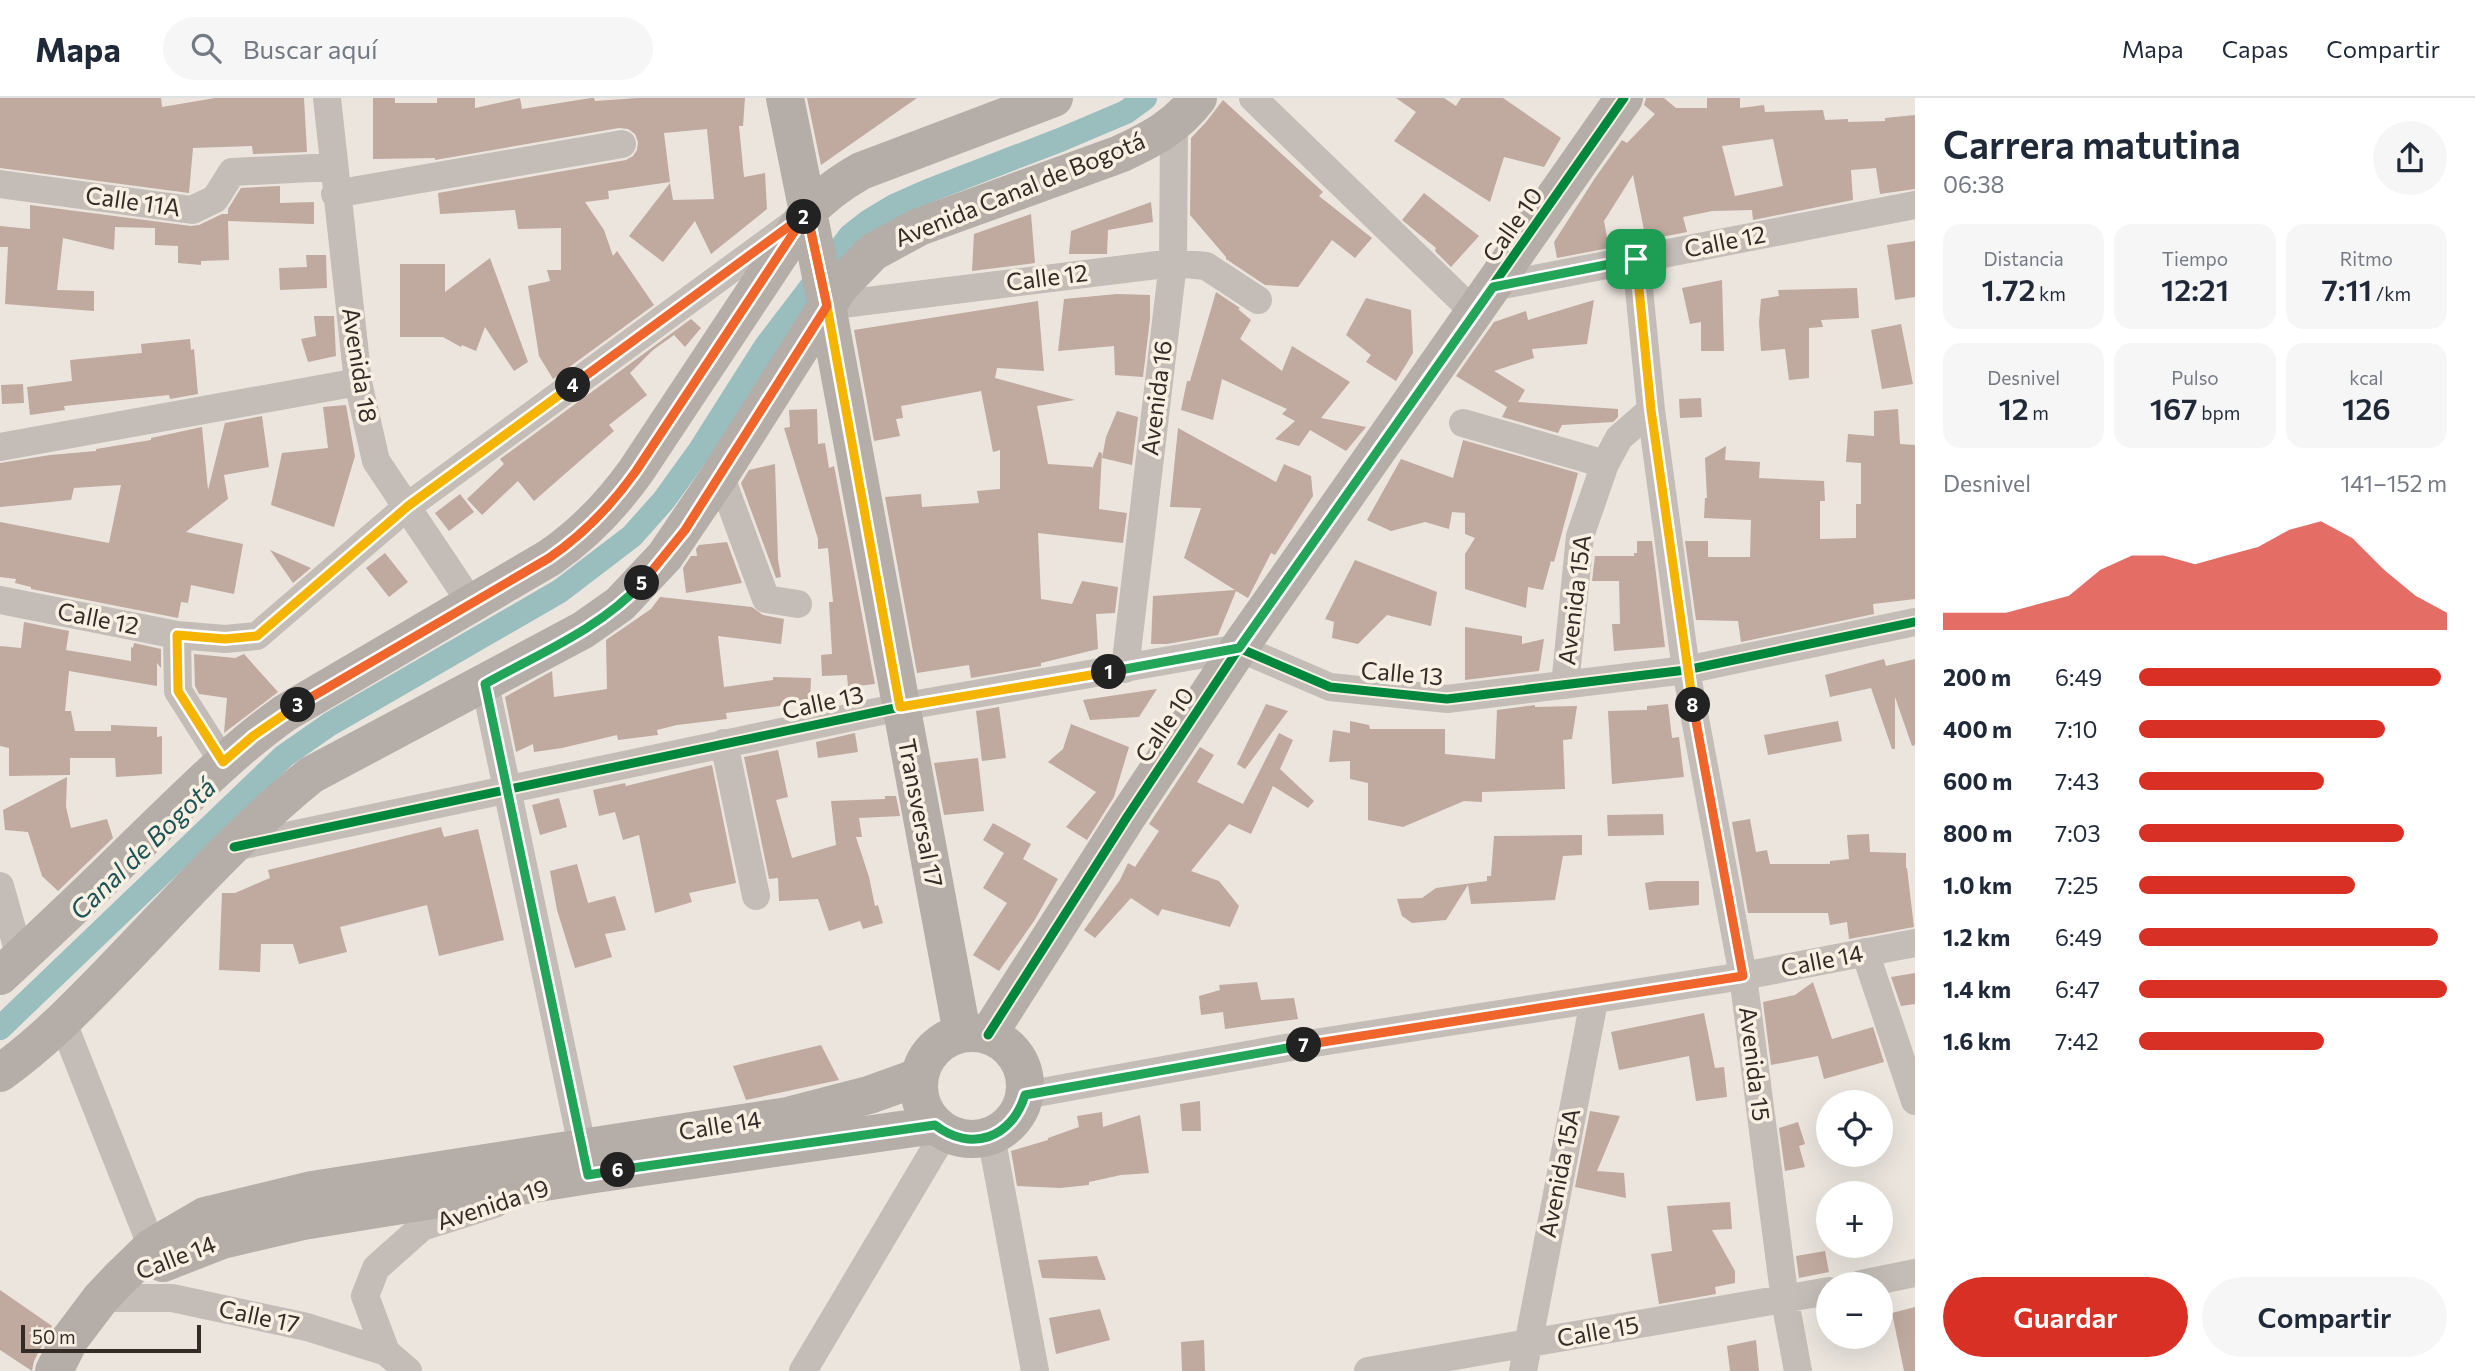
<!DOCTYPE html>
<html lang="es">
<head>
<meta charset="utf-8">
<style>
  :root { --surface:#fff; --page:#f6f6f7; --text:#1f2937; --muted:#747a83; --line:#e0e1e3; --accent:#d93025 }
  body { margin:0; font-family:Commissioner,sans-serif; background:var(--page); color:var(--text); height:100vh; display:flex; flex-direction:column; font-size:26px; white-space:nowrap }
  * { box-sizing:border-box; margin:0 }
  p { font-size:23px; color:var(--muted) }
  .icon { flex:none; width:38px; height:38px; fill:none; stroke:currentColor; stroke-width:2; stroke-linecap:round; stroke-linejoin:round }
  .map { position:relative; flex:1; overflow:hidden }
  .panel { display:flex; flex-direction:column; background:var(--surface); width:560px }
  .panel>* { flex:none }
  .controls { position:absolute; left:1816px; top:992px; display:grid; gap:14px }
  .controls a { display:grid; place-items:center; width:77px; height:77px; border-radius:50%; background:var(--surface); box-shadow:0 7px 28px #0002; font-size:35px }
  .scale { position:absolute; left:21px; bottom:18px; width:180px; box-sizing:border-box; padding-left:7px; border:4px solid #342a26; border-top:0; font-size:19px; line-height:24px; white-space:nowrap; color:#342a26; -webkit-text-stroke:5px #f9f0e4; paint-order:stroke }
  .pin { position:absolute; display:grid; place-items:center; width:60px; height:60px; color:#fff; margin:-30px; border-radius:14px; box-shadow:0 4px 10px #0006 }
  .km { position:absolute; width:35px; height:35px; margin:-18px; border-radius:50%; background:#222; color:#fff; font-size:19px; line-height:35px; text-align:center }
  .round { display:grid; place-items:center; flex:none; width:74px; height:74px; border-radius:37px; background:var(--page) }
  .overview { display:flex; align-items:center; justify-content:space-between; height:119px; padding:0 28px }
  h1 { font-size:38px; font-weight:600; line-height:52px }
  .figures { display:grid; grid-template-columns:repeat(3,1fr); gap:10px; height:119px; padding:7px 28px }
  .figures div { display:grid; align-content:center; border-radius:18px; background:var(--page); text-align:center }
  .figures b { font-size:30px; font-weight:600 }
  .figures small { font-size:19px; font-weight:400 }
  .figures p { font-size:19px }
  .chart { height:196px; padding:14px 28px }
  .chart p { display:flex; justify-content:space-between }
  .chart svg { width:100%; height:126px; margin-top:7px; fill:var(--accent); opacity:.7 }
  .primary-button { display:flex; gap:14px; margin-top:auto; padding:14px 28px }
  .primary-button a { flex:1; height:80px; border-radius:42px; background:var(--accent); color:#fff; font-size:28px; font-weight:600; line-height:80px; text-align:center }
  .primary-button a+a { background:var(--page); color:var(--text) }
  ul { padding:0 28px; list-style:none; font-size:23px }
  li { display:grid; grid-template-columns:112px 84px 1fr; align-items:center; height:52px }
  li i { height:18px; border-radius:9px; background:var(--accent) }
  header { display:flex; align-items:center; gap:42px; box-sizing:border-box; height:98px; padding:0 35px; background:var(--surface); border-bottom:2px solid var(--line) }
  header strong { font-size:33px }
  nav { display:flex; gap:38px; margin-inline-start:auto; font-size:24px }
  .search { width:490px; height:63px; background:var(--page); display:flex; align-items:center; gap:18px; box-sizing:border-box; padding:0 24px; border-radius:38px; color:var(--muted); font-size:26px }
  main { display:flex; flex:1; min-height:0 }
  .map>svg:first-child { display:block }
</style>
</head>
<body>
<header>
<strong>Mapa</strong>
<div class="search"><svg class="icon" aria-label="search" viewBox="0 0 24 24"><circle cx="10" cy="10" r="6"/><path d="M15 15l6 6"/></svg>Buscar aquí</div>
<nav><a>Mapa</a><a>Capas</a><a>Compartir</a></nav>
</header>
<main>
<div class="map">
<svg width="1915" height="1273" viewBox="0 0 1915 1273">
  <rect width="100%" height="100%" fill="#ebe5de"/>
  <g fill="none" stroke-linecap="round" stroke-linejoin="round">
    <path stroke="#9abdbd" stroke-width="24" d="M0 930 284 658 330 626 560 493 632 438 664 402 700 352 766 248 850 138 869 123 894 108 928 93 1060 42 1126 14 1145 0"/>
  </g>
  <path fill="#c0a99f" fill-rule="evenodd" d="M0 0H161L162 9 215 0H304L307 54 253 56 252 48 193 50 189 95 0 70Z
    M373 0H395V5H437V0H475V10L520 0 522 11 591 0H594L595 3 638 0H745L743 28H739L744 79 765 75 767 111 711 156 695 123 663 164 629 138 670 85 673 102 714 101 707 31 664 35 670 84 608 93 609 101 585 104 604 132 613 158 617 153 654 207 553 281 539 258 528 188 550 183 547 172H561V130L518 131 515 112 440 116 438 95 626 62 633 58 637 52 638 44 635 36 628 31 619 30 435 62V60L373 61Z
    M807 0H917L821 67Z
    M1396 0H1444L1456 8 1461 0H1503L1561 40 1544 69 1504 59 1490 104 1394 43 1416 14Z
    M1646 0H1664L1676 10H1707V0H1740V10L1764 7 1765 14 1823 12 1825 22 1848 21V24L1885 23V20L1915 17V91L1880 96 1876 70 1851 72 1853 102 1753 122 1752 112 1712 113 1683 119 1687 134 1646 142 1633 77 1604 123 1609 150 1557 160 1554 144 1595 80 1622 42 1627 45 1655 16 1644 7ZM1773 41 1783 88 1735 98 1722 48Z
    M1223 2 1323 94 1319 98 1372 140 1355 160 1332 142 1298 189 1265 187 1226 161V159L1190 117 1191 40 1206 24Z
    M280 88V105L314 104V126L228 123 229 162 201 163V167L178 165V148L155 147V130L115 129 114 152 63 140 57 192 94 193V213L5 206 8 149H0V128L30 131V107L191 128 199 127 222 116H228V111L241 90Z
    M1424 95 1479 138 1451 169 1435 153 1436 150 1402 122Z
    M1151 104 1153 124 1108 132 1107 156H1069L1071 133Z
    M1031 116 1035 165 972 173 974 136Z
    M1915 143V199L1895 202 1887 147Z
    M306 157H326L327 190 280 192 279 170 307 169Z
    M490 160 528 264 514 273 485 229 476 253 462 247 461 249 443 239H400V166H445V194Z
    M1722 182 1724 253H1701V224L1690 226 1682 190Z
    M1857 190 1859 220 1821 222 1823 229 1809 230V280L1789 282 1785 251 1761 253 1759 224 1761 201 1779 198 1778 192Z
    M1216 194 1240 210 1238 211 1251 222 1240 241 1282 273 1292 248 1350 284 1321 320 1366 329 1346 353 1310 332 1299 348 1275 341 1295 323 1282 316 1287 311 1222 281 1213 322 1181 312 1187 283H1190Z
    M1117 196 1150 197V221L1143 279 1115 277 1114 248 1058 253 1064 201Z
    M1366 200 1411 212 1413 255 1396 283 1366 264 1371 257 1346 237Z
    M1594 202 1587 246 1532 251 1534 260 1494 273 1525 292 1518 304 1618 311V319L1613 324 1562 327 1558 335 1502 319 1507 309 1456 278 1494 224 1526 213 1528 222Z
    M1038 203 1044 273 997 270 995 280 1075 302 1037 308 1048 366 1092 369V371L1099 354 1102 355 1099 411 1127 415 1123 445 1038 435 1041 501 1072 506 1082 483 1118 489 1115 515 1096 516 1098 551 1041 565V568L971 580 969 567 917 575 885 399 921 396 922 409 979 405 977 393 1000 391V352L993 354 981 293 901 308 903 320 896 321 900 338 874 343 854 232Z
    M314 218H334L336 258 308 264 301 241 316 238Z
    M691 221 701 230 685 249 674 237 653 252 630 275 647 297 609 327 614 333 534 403 518 383 482 417 467 401 504 366 500 361Z
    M1901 226 1913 286 1882 291 1871 232Z
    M190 241 191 252 194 251 198 296 170 301 169 297 64 308 65 312 30 317 27 289 72 283 70 262 142 255 141 246Z
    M23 286 24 305 2 306 1 287Z
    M1701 300 1702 319 1680 320 1679 301Z
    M346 307 355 358 334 429 271 407 282 355 328 350 323 309Z
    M817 311 818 346 825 345 829 370 834 368 835 373 875 586 848 589 847 577 822 578 821 557 832 556 829 504H833L828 450 818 451V441L784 330 790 329 789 312Z
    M1898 311 1900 346 1915 347V501L1873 506 1874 516 1741 544 1738 523 1696 522 1685 443H1708V459H1750L1751 422 1704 420 1705 400H1707L1705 360 1726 348 1725 362 1760 364 1759 380 1824 383 1825 403H1820V441L1856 440V406H1861V365L1846 364 1848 336 1874 338V313Z
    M1117 313 1138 319 1132 367 1102 360 1106 339Z
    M262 318 269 369 224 377 228 401 186 434 243 446 234 496 191 487 188 505 181 504 178 520 31 491V489L15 485 16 481 0 479V424L109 445 121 387 74 390 71 402 0 409V365L50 357 96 353V351L151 342V340L202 329 208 392 225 325Z
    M1178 330 1276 384 1284 366 1311 378 1313 398 1275 457 1271 455 1248 500 1236 493 1218 537 1167 546H1151L1153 498 1235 492 1184 460 1201 410 1170 409Z
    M1463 342 1578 375 1554 464 1551 463 1543 492 1528 489 1526 510 1465 491V456L1475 440 1465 436V415L1452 414 1449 431 1425 424 1391 433 1367 422 1401 361 1453 380Z
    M775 366 778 461 781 479 776 480 741 385 749 372Z
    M460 396 474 414 449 433 435 415Z
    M1637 443H1652L1665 549 1614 553 1612 526H1620L1619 483H1592L1595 458H1634V455H1637Z
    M727 444 742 485 686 495 683 470 691 458H697L696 451 699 447Z
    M270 452 311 470 293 485Z
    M385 455 408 484 389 499 366 470Z
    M1355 462 1437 494 1431 528 1387 517 1358 546 1332 540 1334 524 1325 521Z
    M660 499 752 509 763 517 784 521 781 546 718 538 724 589 773 582V579L811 580 810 604 726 615 727 621 677 627 657 632 658 637 618 642 617 637 562 650 534 654 533 646 516 654 505 599 552 573 554 599 607 591 606 542 651 511Z
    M24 524 69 533 66 552 131 563V549L133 550 134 545 161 551V570L157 565V588L69 573 65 613H71L75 633H111V627L157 629V639L162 638V676L116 679 115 660H70V677L9 678V650L0 648V548L21 550Z
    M1465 529 1522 538V546L1544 541 1539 573 1465 582Z
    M194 556 235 560 244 556 278 594 224 635 227 600 199 596 195 588Z
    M1884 561 1886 568 1915 561V647L1912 648 1895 599V651H1892L1871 590 1830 599 1825 577Z
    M1157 591 1139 619 1090 622 1083 602Z
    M1266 606 1288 613 1245 671 1237 666Z
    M1668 606 1672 640 1679 639 1684 679 1612 686 1608 613 1647 612V608Z
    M1535 607V609L1577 608 1572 641 1563 642 1565 691 1482 694V704L1464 703 1403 729 1368 722V685L1350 681V663L1329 664 1333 632 1350 635V623L1369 627 1370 631H1445V656L1495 661 1497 612Z
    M999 609 1006 660 982 663 976 613Z
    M1838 623 1842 643 1768 657 1764 637Z
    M1071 626 1129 649 1114 699 1087 742 1066 729 1096 694 1048 664 1063 651Z
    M855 635 858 654 818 660 816 644Z
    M1279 635 1293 642 1280 671 1314 703 1308 710 1273 688 1251 736 1229 726 1191 773 1219 783 1239 808 1230 829 1162 811 1158 818 1131 800 1095 840 1084 832 1120 782 1128 765 1135 769 1159 733 1149 726 1200 649 1214 657 1197 684 1243 706Z
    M778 652 788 699 776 702 792 760 836 747 831 703 885 701V698H896L900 718 859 720 862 739H856L869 779 875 808 878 807 883 825 863 831 860 823 829 833 818 801 779 803 778 780 769 781 744 659Z
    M978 660 984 713 944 717 934 665Z
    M712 667 736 785 689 795 692 804 655 815 639 737 623 742 615 714 599 718 593 692 625 685 626 688Z
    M67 679 66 709 71 730 107 721 113 740 58 793 42 778 28 734 5 732 3 712Z
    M559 700 567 729 540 737 532 707Z
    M1663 716 1664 737 1608 738 1607 717Z
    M1750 721 1756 754 1767 752 1770 766H1830V763L1849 761 1847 737 1869 736 1870 754 1906 755V770H1907L1914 829 1849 841 1847 824 1830 827 1828 815H1748L1732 724Z
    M993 725 1031 746 1023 761 1058 781 1034 823 999 873 973 857 1007 805 983 790 1004 755 983 742Z
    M441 729 444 739 478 731 504 842 439 858 427 807 340 829 347 854 299 866 293 846H261L260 874 219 872 222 795H235L270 780 268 772Z
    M1582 737V757L1563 758 1555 802 1471 806 1468 787 1446 822 1412 825 1402 818 1397 801 1422 800 1436 790 1487 783V778H1491L1494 738Z
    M577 766 588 805 615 798 626 832 605 836 612 859 575 870 557 812 550 773Z
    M1656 783H1699V807L1649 812 1645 785Z
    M1915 875V906L1901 908 1891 879Z
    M1257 884 1261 902 1294 900 1298 921 1225 931 1223 914 1201 917 1199 898 1220 892 1219 887Z
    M1813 884 1832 941 1873 929 1884 964 1824 981 1818 958 1771 967 1763 904 1795 897Z
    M1704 915 1715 970 1724 969 1727 999 1696 1003 1689 958 1619 972 1611 934Z
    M821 947 839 982 746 1002 733 968Z
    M1200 1003 1201 1033H1182L1180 1006Z
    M1590 1013 1620 1018 1597 1073 1624 1075 1626 1100 1575 1089Z
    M1102 1014 1103 1029 1140 1017 1149 1075 1121 1077 1089 1084V1087L1060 1090 1017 1088 1011 1053 1048 1042V1040L1079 1029 1077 1018Z
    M1798 1024 1805 1046 1799 1048 1805 1069 1785 1073 1779 1030Z
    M1730 1104 1732 1131 1712 1132 1735 1173V1185L1715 1189 1716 1196 1659 1206 1651 1156 1672 1153 1667 1108Z
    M1825 1153 1829 1174 1799 1180 1796 1158Z
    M1097 1158 1106 1182 1042 1180 1038 1162Z
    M0 1192 52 1228 34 1263 32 1273 0 1252Z
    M1915 1209V1273H1904L1892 1215Z
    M1100 1211 1110 1242 1056 1256 1049 1220Z
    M1204 1242 1205 1273H1182L1181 1244Z
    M1756 1242 1759 1273H1730L1727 1248Z"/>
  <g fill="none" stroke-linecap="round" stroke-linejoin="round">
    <path stroke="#c4bdb7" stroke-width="28" d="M327 0 358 284 376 363 471 505
      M1253 0 1475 215
      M0 86 192 112 215 101 232 74 333 69
      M335 96 622 46
      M1636 161 1651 312 1686 572 1743 878 1785 1203 1798 1273
      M1493 189 1915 107
      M827 208 1173 165 1206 168 1258 202
      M1463 325 1605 366
      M0 349 358 284
      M720 377 766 501 798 506
      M0 502 177 537 225 541 257 538 408 408 791 127
      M177 537 178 593 223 664
      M1125 571 1173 165 1174 27
      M485 586 586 1067
      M1565 587 1580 438 1605 366 1619 340 1651 312
      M724 645 756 798
      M234 749 900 609 1239 550 1330 589 1447 601 1686 572 1915 524
      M0 788 20 859
      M1865 854 1915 1003
      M63 925 152 1149
      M1025 997 1308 946 1743 878 1915 845
      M991 1038 1035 1273
      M1861 1186 1915 1175
      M101 1200H172L307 1229 386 1254 408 1273
      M386 1254 365 1198 376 1170 422 1129 495 1106
      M803 1273 945 1034
      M1368 1273 1829 1193
      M1523 1273 1594 903"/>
    <path stroke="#b5ada7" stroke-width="38" d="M785 0 827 208 962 935
      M0 878C46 835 91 793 135 749 184 702 230 654 285 615L549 460C584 436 611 408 636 373L807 115C823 97 840 85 861 73L1054 0
      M919 988a53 53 0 1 1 106 0a53 53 0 1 1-106 0Z
      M988 937 1127 719 1239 550 1624 0
      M0 975C41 946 75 911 110 875 175 808 238 736 311 677L583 532 620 506 665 458 720 377 839 189 873 154 919 129 1120 56C1152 41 1176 29 1198 0
      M163 1165 222 1142 303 1123 588 1077 935 1027
      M54 1273 70 1241 101 1200 118 1182 152 1149 205 1118 312 1092 788 1018 869 997 919 979"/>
    <g stroke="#f9f0e4" stroke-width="13">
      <path id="cycleway" d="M234 749 900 609 1239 550 1330 589 1447 601 1686 572 1915 524
        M988 937 1127 719 1239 550 1624 0"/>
    </g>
    <use href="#cycleway" stroke="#00873e" stroke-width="9"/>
  </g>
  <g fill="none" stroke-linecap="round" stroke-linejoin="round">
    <g stroke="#fff" stroke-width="14">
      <path id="split-1" d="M1109 574 1239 550 1493 189 1636 161"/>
    </g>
    <g stroke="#fff" stroke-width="14">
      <path id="split-2" d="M804 119 807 115 827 208 900 609 1109 574"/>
    </g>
    <g stroke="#fff" stroke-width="14">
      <path id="split-3" d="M298 607 549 460C584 436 611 408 636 373L804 119"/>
    </g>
    <g stroke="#fff" stroke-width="14">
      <path id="split-4" d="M298 607 253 638 223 664 178 593 177 537 225 541 257 538 408 408 573 287"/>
    </g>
    <g stroke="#fff" stroke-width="14">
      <path id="split-5" d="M573 287 807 115 827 208 685 432 642 485"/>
    </g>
    <g stroke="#fff" stroke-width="14">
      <path id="split-6" d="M618 1072 588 1077 485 586C538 556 600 531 642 485"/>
    </g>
    <g stroke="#fff" stroke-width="14">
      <path id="split-7" d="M618 1072 935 1027C971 1055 1012 1040 1025 997L1304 947"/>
    </g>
    <g stroke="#fff" stroke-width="14">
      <path id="split-8" d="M1304 947 1743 878 1693 607"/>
    </g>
    <g stroke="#fff" stroke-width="14">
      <path id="split-9" d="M1636 161 1651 312 1693 607"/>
    </g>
    <use href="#split-1" stroke="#22a559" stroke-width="9"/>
    <use href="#split-2" stroke="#f5b400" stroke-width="9"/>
    <use href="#split-3" stroke="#f0652b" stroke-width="9"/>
    <use href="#split-4" stroke="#f5b400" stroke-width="9"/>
    <use href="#split-5" stroke="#f0652b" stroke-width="9"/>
    <use href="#split-6" stroke="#22a559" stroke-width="9"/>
    <use href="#split-7" stroke="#22a559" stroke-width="9"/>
    <use href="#split-8" stroke="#f0652b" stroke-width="9"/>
    <use href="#split-9" stroke="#f5b400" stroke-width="9"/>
  </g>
  <g text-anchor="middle" stroke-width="7" stroke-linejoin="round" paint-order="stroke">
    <g font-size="24" fill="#342a26" stroke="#f9f0e4">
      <text transform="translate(1020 92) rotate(-22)" y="8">Avenida Canal de Bogotá</text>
      <text transform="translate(133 104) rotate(8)" y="8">Calle 11A</text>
      <text transform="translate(1513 127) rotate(-55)" y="8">Calle 10</text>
      <text transform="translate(1725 144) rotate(-11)" y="8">Calle 12</text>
      <text transform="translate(1047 180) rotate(-7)" y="8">Calle 12</text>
      <text transform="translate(359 267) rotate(81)" y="8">Avenida 18</text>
      <text transform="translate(1157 300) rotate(-83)" y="8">Avenida 16</text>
      <text transform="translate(1575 502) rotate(-83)" y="8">Avenida 15A</text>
      <text transform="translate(98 521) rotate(11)" y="8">Calle 12</text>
      <text transform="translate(1402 576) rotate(5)" y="8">Calle 13</text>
      <text transform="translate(823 605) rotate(-12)" y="8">Calle 13</text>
      <text transform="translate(1165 627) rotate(-56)" y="8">Calle 10</text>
      <text transform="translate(920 715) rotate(79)" y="8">Transversal 17</text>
      <text transform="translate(1822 863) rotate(-11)" y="8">Calle 14</text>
      <text transform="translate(1754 966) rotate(83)" y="8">Avenida 15</text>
      <text transform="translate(720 1028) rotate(-9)" y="8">Calle 14</text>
      <text transform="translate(1560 1075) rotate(-79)" y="8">Avenida 15A</text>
      <text transform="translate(493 1107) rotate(-18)" y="8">Avenida 19</text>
      <text transform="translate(176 1160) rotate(-21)" y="8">Calle 14</text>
      <text transform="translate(259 1219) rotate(12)" y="8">Calle 17</text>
      <text transform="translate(1598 1234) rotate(-10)" y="8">Calle 15</text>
    </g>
    <g font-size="26" font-style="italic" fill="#1b5256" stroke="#f9f0e4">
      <text transform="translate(143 751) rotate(-44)" y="9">Canal de Bogotá</text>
    </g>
  </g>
</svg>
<div class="controls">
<a><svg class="icon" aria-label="locate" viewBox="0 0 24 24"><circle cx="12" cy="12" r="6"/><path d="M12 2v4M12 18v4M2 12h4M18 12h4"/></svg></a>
<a>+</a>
<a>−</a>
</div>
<div class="scale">50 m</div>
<div class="pin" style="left:1636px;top:161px;background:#1e9e55"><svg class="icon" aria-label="arrive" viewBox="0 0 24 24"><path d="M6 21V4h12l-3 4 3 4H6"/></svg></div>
<b class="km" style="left:1109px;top:574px">1</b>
<b class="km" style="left:804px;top:119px">2</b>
<b class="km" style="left:298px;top:607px">3</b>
<b class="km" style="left:573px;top:287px">4</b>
<b class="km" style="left:642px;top:485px">5</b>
<b class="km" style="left:618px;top:1072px">6</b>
<b class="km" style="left:1304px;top:947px">7</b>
<b class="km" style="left:1693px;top:607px">8</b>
</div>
<section class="panel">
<div class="overview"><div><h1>Carrera matutina</h1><p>06:38</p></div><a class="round"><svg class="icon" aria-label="share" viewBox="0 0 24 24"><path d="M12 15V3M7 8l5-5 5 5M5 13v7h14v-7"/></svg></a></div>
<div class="figures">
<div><p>Distancia</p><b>1.72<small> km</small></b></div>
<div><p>Tiempo</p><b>12:21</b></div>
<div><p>Ritmo</p><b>7:11<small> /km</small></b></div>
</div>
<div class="figures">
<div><p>Desnivel</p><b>12<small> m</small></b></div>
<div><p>Pulso</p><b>167<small> bpm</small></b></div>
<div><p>kcal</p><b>126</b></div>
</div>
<div class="chart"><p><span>Desnivel</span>141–152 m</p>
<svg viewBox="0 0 160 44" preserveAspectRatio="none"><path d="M0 44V38L10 38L20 38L30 35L40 32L50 23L60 18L70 18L80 21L90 18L100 15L110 9L120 6L130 12L140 23L150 32L160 38V44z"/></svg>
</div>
<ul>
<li><b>200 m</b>6:49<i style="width:98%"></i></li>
<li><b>400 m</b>7:10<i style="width:80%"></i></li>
<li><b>600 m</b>7:43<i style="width:60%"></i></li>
<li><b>800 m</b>7:03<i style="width:86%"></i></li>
<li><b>1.0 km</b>7:25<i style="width:70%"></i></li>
<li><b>1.2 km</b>6:49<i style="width:97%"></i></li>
<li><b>1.4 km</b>6:47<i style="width:100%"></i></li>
<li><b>1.6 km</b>7:42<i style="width:60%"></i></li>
</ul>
<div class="primary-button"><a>Guardar</a><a>Compartir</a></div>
</section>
</main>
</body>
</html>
